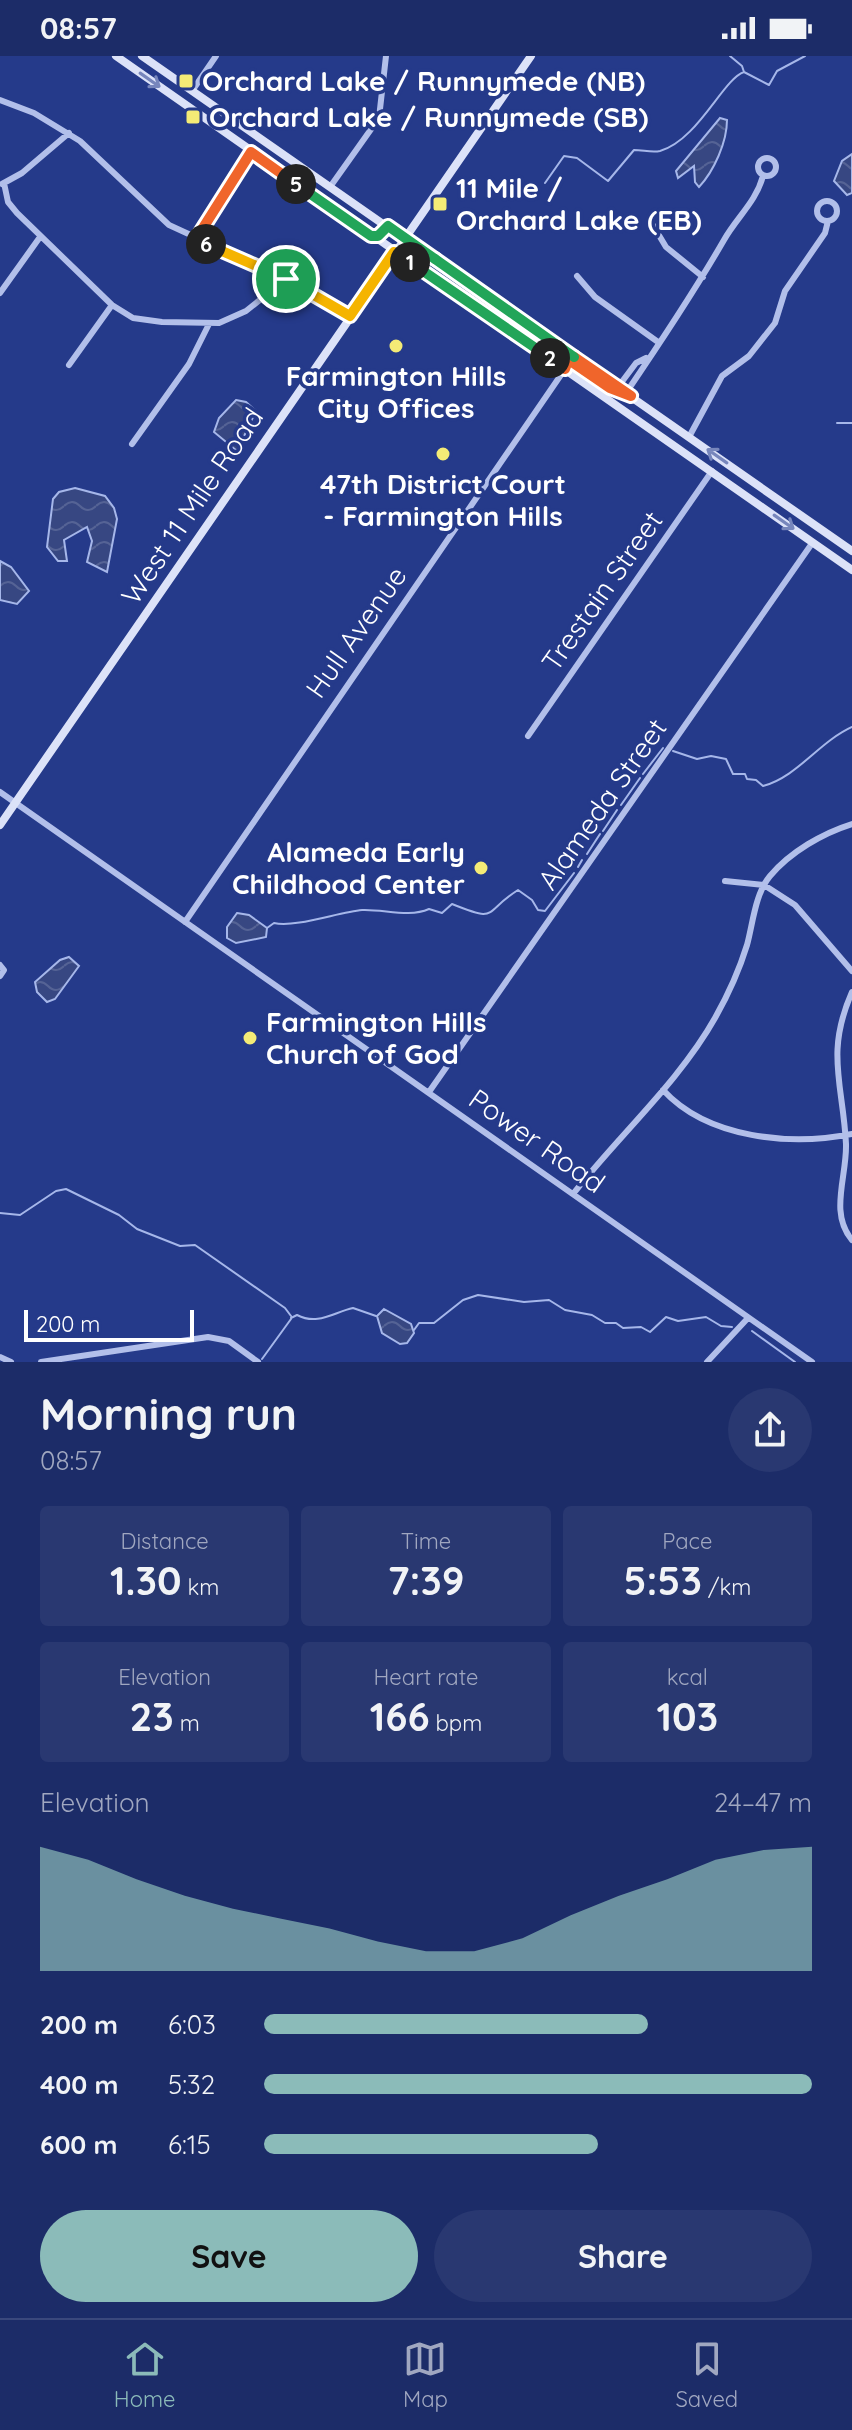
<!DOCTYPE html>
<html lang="en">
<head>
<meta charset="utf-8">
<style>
  :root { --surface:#1c2c68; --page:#293871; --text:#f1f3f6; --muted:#a0a7c0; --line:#3a487c; --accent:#8bbbb9 }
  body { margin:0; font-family:Quicksand,sans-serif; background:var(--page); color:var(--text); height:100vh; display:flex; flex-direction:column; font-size:30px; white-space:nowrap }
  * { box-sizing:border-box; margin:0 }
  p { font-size:26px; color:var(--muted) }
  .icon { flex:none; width:44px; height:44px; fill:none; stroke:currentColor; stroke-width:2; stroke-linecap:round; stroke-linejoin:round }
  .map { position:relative; height:1306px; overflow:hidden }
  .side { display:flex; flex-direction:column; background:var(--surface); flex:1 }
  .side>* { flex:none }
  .scale { position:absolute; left:24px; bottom:20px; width:170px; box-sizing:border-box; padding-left:8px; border:4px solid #fff; border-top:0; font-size:22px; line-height:28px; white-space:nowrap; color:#fff; -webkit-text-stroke:6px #253a8a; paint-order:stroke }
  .pin { position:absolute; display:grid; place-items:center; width:68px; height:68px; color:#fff; margin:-34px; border:4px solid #fff; border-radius:50%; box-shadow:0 2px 8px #0007 }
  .km { position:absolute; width:40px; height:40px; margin:-20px; border-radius:50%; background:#222; color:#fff; font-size:22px; line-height:40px; text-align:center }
  .round { display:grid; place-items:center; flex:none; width:84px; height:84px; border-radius:42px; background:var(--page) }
  .headline { display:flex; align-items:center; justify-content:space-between; height:136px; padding:0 40px }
  h1 { font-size:44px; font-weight:700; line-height:60px }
  .stats { display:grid; grid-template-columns:repeat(3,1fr); gap:12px; height:136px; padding:8px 40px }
  .stats div { display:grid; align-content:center; border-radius:8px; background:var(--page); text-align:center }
  .stats b { font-size:40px; font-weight:700 }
  .stats small { font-size:22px; font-weight:400 }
  .stats p { font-size:22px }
  .chart { height:224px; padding:16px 40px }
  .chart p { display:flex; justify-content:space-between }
  .chart svg { width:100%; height:144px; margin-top:8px; fill:var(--accent); opacity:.7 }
  .primary-button { display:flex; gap:16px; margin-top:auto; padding:16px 40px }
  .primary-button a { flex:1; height:92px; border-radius:48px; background:var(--accent); color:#111; font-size:32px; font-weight:700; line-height:92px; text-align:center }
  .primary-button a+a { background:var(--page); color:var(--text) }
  ul { padding:0 40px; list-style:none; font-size:26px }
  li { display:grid; grid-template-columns:128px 96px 1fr; align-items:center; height:60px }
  li i { height:20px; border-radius:10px; background:var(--accent) }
  .status { display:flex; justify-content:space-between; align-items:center; height:56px; padding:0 40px; background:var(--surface); direction:ltr }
  .status svg { height:22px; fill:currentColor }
  .tabs { display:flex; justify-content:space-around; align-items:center; height:112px; border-top:2px solid var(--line); background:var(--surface); font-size:22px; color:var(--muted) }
  .tabs a { display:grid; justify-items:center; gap:4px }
  .tabs .active { color:var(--accent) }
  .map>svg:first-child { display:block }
</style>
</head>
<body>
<div class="status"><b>08:57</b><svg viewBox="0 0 49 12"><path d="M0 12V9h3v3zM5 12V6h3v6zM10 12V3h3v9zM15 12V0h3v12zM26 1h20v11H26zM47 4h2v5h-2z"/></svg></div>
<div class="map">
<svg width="852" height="1306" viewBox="0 0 852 1306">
  <defs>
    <pattern id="water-waves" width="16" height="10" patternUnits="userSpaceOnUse" patternTransform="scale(2)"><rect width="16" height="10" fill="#374782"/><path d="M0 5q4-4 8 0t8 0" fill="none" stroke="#556395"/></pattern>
  </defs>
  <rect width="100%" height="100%" fill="#253a8a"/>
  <path fill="url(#water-waves)" stroke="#a6b7ea" stroke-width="2" d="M720 62 727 64C727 86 714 115 699 131L695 126 694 110 678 122 676 115Z
    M852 98V137L847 139 834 125 842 105Z
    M236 344 246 346 256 355 237 395 214 376 219 362Z
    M75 432 105 440 114 452 117 463 107 516 87 506 92 485 87 471 64 484 67 505H58L47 491 53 443 59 436Z
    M0 505 11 511 29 535 17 548 0 544Z
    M237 857 249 859 267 872 266 881 236 887 227 882V871Z
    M69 901 79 910 55 943 47 946 37 936 35 926 60 904Z
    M384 1253 411 1268 414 1277 407 1287 400 1288 382 1277 377 1260Z"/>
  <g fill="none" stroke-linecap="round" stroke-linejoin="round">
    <path stroke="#a6b7ea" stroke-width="2" d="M730 0 742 10 744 16 769 29 777 15 805 0
      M545 127 564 100 577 102 608 125 634 94C643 94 652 97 660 95 698 84 723 23 744 16
      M837 367H852
      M673 695 697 703 711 700 726 703 733 718H745L747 723 756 724 763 730C797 721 819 686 852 671
      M643 718 663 692
      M621 749 640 722
      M603 775 617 754
      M587 798 600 778
      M578 811 582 804
      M267 872 274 867C295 872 339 856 362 854 384 853 409 862 429 853L442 857 452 848C499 867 482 857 518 834L532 844 538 854 545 855 574 817
      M0 1157 20 1159 56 1135 66 1133 119 1159 137 1173 180 1190 195 1189 285 1252 291 1260
      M291 1262 297 1259C318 1270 334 1256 353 1252L376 1260
      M414 1274 419 1267H434L463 1244 478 1239 524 1246 549 1244 565 1254 592 1259 605 1267H616L623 1272 641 1271 650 1276 666 1261 678 1265 706 1261 721 1270 732 1271
      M752 1275 795 1306
      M262 1303 291 1263"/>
    <path stroke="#b2bfea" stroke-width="6" d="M192 35 216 0
      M0 44 34 57 80 85 169 169 306 232 350 260
      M758 111a9 9 0 1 1 18 0a9 9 0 1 1-18 0Z
      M4 127 8 146 17 157 112 249 133 262 162 266 219 267 246 255 286 223
      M2 128 22 117 69 77
      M330 131 379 62 386 0
      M817 155a10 10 0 1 1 20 0a10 10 0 1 1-20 0Z
      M651 166 666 191 703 221
      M196 183 251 96
      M577 220 595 241 658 286
      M0 237 40 181
      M69 309 112 249
      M618 331 636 307 646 302
      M626 337C660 287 694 236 724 184 737 161 756 146 763 120
      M689 381 722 320 749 300 775 267 785 235 825 177 828 165
      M132 388 189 308 209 268
      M528 680 712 415
      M0 736 812 1306
      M725 825 764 829 795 849 852 915
      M185 866 565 313
      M0 909 4 914 0 920
      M852 936C825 997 843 1028 846 1088 847 1121 829 1157 852 1184
      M663 1034C708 1083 791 1090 852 1078
      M429 1036 813 486
      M573 1138C619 1079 679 1026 715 962 728 939 739 915 747 889 753 867 755 838 770 820 790 796 823 777 852 768
      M0 1301 11 1306
      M41 1306 208 1281 229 1285 258 1306
      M707 1306 748 1262"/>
    <path stroke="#dce2f8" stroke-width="8" d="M116 0 852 514
      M142 0 852 495
      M0 769 531 0"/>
  </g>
  <defs><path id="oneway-shaft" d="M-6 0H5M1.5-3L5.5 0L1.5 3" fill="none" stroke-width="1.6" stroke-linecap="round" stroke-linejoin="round" transform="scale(2)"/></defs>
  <g stroke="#7786bc">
    <use href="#oneway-shaft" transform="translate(150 24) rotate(35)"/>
    <use href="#oneway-shaft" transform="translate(717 400) rotate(-145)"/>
    <use href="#oneway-shaft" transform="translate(784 466) rotate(35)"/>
  </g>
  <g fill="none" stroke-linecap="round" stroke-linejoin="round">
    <g stroke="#fff" stroke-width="16">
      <path id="split-1" d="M286 223 350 260 394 196 410 206"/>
    </g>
    <g stroke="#fff" stroke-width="16">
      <path id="split-2" d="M410 206 550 302"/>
    </g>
    <g stroke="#fff" stroke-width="16">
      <path id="split-3" d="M550 302 565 313 568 305 572 306 610 332 631 340 574 301"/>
    </g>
    <g stroke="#fff" stroke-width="16">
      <path id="split-4" d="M435 203 574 301"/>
    </g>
    <g stroke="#fff" stroke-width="16">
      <path id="split-5" d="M296 128 371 180H378L388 170 435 203"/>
    </g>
    <g stroke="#fff" stroke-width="16">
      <path id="split-6" d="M206 188 196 183 251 96 296 128"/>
    </g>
    <g stroke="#fff" stroke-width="16">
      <path id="split-7" d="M206 188 286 223"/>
    </g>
    <use href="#split-1" stroke="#f5b400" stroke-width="10"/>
    <use href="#split-2" stroke="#22a559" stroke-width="10"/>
    <use href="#split-3" stroke="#f0652b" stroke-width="10"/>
    <use href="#split-4" stroke="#22a559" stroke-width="10"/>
    <use href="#split-5" stroke="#22a559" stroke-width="10"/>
    <use href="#split-6" stroke="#f0652b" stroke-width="10"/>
    <use href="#split-7" stroke="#f5b400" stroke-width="10"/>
  </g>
  <g fill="#f4eb76" stroke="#253a8a" stroke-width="3">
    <rect x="178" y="17" width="16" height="16" rx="4"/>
    <rect x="185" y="53" width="16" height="16" rx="4"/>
    <rect x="432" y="140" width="16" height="16" rx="4"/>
    <circle cx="396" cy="290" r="8"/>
    <circle cx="443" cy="398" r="8"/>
    <circle cx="481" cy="812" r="8"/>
    <circle cx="250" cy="982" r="8"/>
  </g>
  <g text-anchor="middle" stroke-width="7" stroke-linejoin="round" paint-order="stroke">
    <g font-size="28" font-weight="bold" fill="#fff" stroke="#253a8a" text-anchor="start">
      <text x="202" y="35">Orchard Lake / Runnymede (NB)</text>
      <text x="209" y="71">Orchard Lake / Runnymede (SB)</text>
      <text x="456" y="142">11 Mile /<tspan x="456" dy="32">Orchard Lake (EB)</tspan></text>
      <text x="396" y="330" text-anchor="middle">Farmington Hills<tspan x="396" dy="32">City Offices</tspan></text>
      <text x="443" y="438" text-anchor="middle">47th District Court<tspan x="443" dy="32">- Farmington Hills</tspan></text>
      <text x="465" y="806" text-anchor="end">Alameda Early<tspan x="465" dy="32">Childhood Center</tspan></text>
      <text x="266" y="976">Farmington Hills<tspan x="266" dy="32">Church of God</tspan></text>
    </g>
    <g font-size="28" fill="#fff" stroke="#253a8a">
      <text transform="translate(192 450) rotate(-56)" y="10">West 11 Mile Road</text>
      <text transform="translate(602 535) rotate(-55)" y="10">Trestain Street</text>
      <text transform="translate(356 576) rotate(-55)" y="10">Hull Avenue</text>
      <text transform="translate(602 748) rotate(-55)" y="10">Alameda Street</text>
      <text transform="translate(537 1085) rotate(35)" y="10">Power Road</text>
    </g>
  </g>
</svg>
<div class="scale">200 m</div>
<div class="pin" style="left:286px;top:223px;background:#1e9e55"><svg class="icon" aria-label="arrive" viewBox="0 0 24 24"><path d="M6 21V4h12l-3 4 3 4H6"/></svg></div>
<b class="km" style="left:410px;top:206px">1</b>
<b class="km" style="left:550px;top:302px">2</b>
<b class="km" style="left:296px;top:128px">5</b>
<b class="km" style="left:206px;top:188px">6</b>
</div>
<section class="side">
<div class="headline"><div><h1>Morning run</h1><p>08:57</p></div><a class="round"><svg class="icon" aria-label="share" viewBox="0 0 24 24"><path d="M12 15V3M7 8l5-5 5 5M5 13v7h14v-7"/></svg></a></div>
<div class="stats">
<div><p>Distance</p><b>1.30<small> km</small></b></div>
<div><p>Time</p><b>7:39</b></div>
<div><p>Pace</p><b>5:53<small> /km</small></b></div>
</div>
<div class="stats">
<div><p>Elevation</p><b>23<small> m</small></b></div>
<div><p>Heart rate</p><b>166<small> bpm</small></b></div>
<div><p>kcal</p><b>103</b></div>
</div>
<div class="chart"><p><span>Elevation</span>24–47 m</p>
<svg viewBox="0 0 160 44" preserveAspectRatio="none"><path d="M0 44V6L10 10L20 16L30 21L40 25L50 28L60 31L70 35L80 38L90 38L100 34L110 27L120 21L130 16L140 10L150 7L160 6V44z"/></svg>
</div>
<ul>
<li><b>200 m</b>6:03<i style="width:70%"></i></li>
<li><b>400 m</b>5:32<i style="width:100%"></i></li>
<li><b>600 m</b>6:15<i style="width:61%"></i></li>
</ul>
<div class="primary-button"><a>Save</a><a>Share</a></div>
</section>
<nav class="tabs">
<a class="active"><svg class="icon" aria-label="home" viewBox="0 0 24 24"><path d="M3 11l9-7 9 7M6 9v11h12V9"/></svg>Home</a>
<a><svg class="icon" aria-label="map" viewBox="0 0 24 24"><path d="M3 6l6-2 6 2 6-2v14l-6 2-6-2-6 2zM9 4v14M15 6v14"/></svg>Map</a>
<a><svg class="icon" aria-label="saved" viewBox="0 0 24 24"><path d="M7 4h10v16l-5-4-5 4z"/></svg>Saved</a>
</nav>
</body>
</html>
